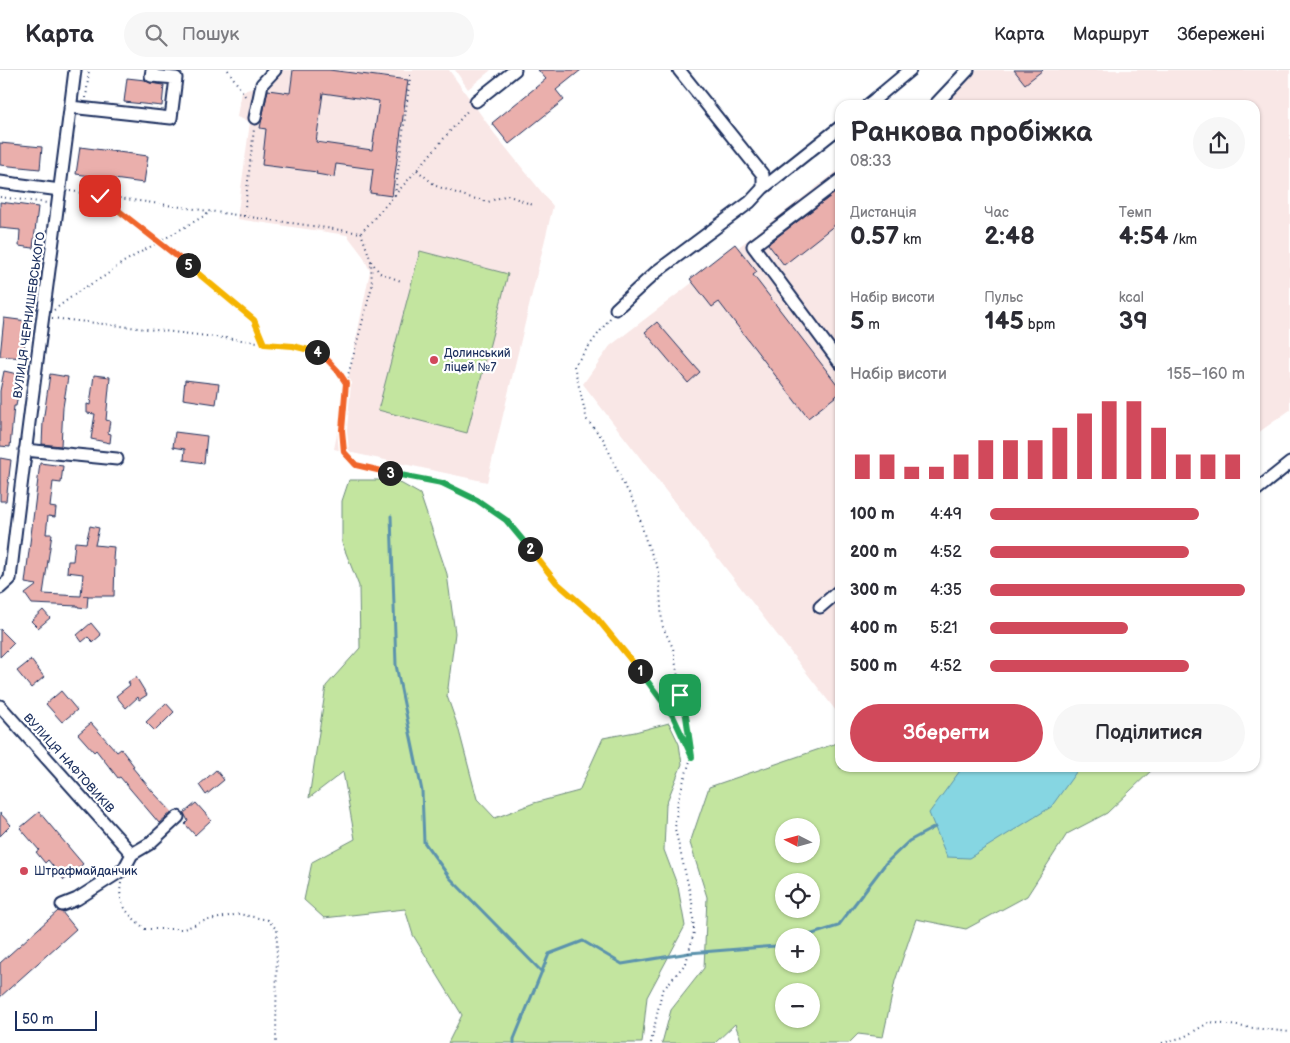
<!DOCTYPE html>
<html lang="uk">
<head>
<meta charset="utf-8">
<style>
  :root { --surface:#fff; --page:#f7f7f7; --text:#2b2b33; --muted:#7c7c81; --line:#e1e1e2; --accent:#d1495b }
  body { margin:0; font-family:"Balsamiq Sans",sans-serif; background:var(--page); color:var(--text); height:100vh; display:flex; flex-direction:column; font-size:19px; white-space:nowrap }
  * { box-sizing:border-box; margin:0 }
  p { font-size:16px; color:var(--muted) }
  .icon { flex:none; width:28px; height:28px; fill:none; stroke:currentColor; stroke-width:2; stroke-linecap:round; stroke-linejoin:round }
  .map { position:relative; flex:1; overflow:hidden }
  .sheet { position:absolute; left:835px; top:30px; width:425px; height:672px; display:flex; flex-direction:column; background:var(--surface); border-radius:15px; box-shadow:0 1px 4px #0004 }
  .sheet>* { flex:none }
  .needle { width:32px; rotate:276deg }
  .fabs { position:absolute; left:775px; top:748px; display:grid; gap:10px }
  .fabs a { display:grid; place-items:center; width:45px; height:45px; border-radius:50%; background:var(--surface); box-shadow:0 1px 4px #0004; font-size:25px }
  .scale { position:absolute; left:15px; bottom:12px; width:82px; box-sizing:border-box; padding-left:5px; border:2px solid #1b2f5e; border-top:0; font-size:14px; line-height:18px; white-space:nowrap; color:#1b2f5e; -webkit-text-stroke:4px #fff; paint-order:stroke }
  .pin { position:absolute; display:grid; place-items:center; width:42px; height:42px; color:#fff; margin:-21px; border-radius:10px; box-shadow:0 2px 8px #0006 }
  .km { position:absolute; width:25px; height:25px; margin:-12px; border-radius:50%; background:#222; color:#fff; font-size:14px; line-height:25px; text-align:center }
  .round { display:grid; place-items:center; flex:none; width:52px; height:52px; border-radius:26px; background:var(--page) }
  .summary { display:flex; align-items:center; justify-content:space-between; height:85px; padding:0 15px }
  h1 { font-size:28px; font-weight:800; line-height:38px }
  .figures { display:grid; grid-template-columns:repeat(3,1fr); gap:8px; height:85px; padding:5px 15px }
  .figures div { display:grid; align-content:center }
  .figures b { font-size:25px; font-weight:800 }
  .figures small { font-size:14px; font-weight:400 }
  .figures p { font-size:14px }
  .chart { height:140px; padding:10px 15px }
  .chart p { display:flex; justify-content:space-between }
  .chart svg { width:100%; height:90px; margin-top:5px; stroke:var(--accent); stroke-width:6 }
  .cta { display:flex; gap:10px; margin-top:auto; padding:10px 15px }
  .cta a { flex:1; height:58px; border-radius:30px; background:var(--accent); color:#fff; font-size:20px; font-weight:800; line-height:58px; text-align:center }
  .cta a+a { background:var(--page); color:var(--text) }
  ul { padding:0 15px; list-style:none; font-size:16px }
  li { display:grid; grid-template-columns:80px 60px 1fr; align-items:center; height:38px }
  li i { height:12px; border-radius:6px; background:var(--accent) }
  header { display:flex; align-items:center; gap:30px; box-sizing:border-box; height:70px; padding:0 25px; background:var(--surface); border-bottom:1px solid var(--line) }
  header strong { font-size:24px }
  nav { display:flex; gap:28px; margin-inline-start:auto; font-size:18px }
  .search { width:350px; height:45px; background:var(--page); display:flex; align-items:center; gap:12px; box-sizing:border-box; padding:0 18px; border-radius:28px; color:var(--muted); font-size:19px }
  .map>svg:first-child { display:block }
</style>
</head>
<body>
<header>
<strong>Карта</strong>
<div class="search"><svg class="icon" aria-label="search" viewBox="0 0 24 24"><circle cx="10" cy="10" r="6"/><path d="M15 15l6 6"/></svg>Пошук</div>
<nav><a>Карта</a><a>Маршрут</a><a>Збережені</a></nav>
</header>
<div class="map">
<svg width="1290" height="973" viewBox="0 0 1290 973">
  <rect width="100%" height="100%" fill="#fff"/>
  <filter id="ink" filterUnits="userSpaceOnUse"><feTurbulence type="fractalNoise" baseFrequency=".02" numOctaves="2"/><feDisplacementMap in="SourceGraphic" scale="10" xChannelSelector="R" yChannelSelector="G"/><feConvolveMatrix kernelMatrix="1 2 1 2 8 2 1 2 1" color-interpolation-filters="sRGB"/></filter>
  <g filter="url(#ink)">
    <path fill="#f9e7e6" d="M271 0H449L494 63 553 136 487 412 334 379 370 201 363 186 347 165 237 149 250 52 237 47 241 21 251 19Z
      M455 0H491L468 19Z
      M969 0H1290V340L1255 365V35H924Z
      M840 99V646L583 314 610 276Z"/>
    <path fill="#c3e59f" stroke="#6f8a7e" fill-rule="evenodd" d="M420 181 508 204 467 363 378 340Z
      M349 410H395L420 424 447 504 455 563 447 626 458 657 477 729 495 748 534 733 579 721 603 668 635 662 669 653 679 674 682 694 666 734 664 780 678 817 685 856 647 927 642 973H448L462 945 413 865 405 839 324 848 304 830 312 792 355 769 343 702 309 728 326 616 360 578 359 516 342 473V431Z
      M840 672V698H1154L1107 743 1067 764 1027 826 966 859 916 849 895 911 883 967 858 964 849 973H742L735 954 715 973H662L671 940 704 898 707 827 690 773 709 717ZM784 756H811V784H784ZM784 811H811V839H784ZM784 866H811V894H784ZM784 921H811V949H784Z"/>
    <path fill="#86d6e2" stroke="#5b93ad" d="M962 698H1079L1051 737 969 788 947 787 929 743Z"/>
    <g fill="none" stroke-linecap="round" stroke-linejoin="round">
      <path stroke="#5b93ad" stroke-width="3" d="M391 446 396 595 422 721 424 772 450 808 542 902
        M806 866 838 856 886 793 909 771 935 757
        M514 973V969L549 884 583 871 622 894 689 883 776 876 784 873"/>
    </g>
    <path fill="#eaafac" stroke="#1b2f5e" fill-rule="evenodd" d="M293 0H329L408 10 392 126 370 123 373 99 336 94 334 107 316 104 317 102 262 95 266 59 260 58 268 20 290 23ZM323 23 379 31 372 80 316 72Z
      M538 0H581L556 20 564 30 509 74 492 53 546 9Z
      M1014 0H1043L1025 14Z
      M127 8 145 10 150 13 164 15 162 36 124 32Z
      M0 73 42 77 40 99 0 95Z
      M80 77 148 86 144 113 76 104Z
      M840 119V151L784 195 768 174Z
      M0 132 38 137 33 178 19 176 20 160 0 158Z
      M735 174 757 202 753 205 840 318V323L808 348 719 232 712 237 690 209Z
      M4 248 27 251 23 288 0 286Z
      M657 252 700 302 688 313 645 262Z
      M4 301 22 305 16 336H14L10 377 0 376V321Z
      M50 304 68 307 63 337 61 376 42 374 43 352Z
      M94 305 110 307 106 350 110 351 108 363 111 364 110 373 91 369 95 344 87 343V334L90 335Z
      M185 310 219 314 216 334 183 329Z
      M175 362 207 366 204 393 184 390 185 379 173 377Z
      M0 388 11 390 6 431H0Z
      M40 393 63 396 61 413 53 412 50 437 56 438 55 447 48 446 46 464H52L43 524 81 526 83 504 67 502 68 491H73L75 472 86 473 90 456 99 458 95 475 114 477 113 490H115L114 526H84H88L87 538 78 537V536L32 534 25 524 37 515 25 513Z
      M43 540 50 548 38 558 31 551Z
      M91 553 101 565 93 572 88 567 82 572 77 565Z
      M0 559 14 573 0 587Z
      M31 590 44 607 31 618 17 601Z
      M136 607 147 625 139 630 138 627 126 638 116 626 130 615 128 612Z
      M61 621 77 640 62 652 46 634Z
      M166 633 174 642 155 661 146 652Z
      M91 653 117 682 121 679 134 696 132 697 153 722 172 742 159 753 120 707 118 708 96 680 94 682 78 664Z
      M216 700 224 710 206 725 199 715Z
      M196 733 211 750 195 765 185 754 188 751 184 743Z
      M39 742 83 794 64 810 48 790 45 793 36 782 39 780 20 758Z
      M0 743 11 755 0 766Z
      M58 841 62 842 76 859 0 927V893Z"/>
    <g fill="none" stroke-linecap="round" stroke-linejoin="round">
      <g stroke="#1b2f5e" stroke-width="15">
        <path id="minor" d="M476 31 515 0
          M868 35 910 0
          M935 35 968 0
          M70 37 171 48 176 8 151 6 152 0
          M255 48 262 14 275 0
          M840 110 753 176 840 293
          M0 112 60 120
          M763 118 840 57
          M616 239 656 202 750 132 763 118V105L679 0
          M25 380 117 389
          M1255 421 1290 393
          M0 518 10 509C29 339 54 170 75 0
          M820 537 840 520
          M0 636 132 784 124 799 77 829 62 835
          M132 784 149 774 178 747"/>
      </g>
      <path stroke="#1b2f5e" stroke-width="2" stroke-dasharray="1 4" stroke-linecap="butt" d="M228 0 247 29
        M86 28 89 0
        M417 100 436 116 468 127 488 132 507 125 533 135
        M70 121 361 163
        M395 125 410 8V0
        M100 126 176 185 253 250 264 274
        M0 127 47 133
        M244 146 254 59
        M361 163 417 100 469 39
        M371 191 380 203 401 211
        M54 240 82 219 105 206 122 193 211 142
        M52 248 293 276 322 283 338 301 346 313 342 360 344 382 356 395 442 413 477 430 506 450 556 512 596 547 635 593 673 646 691 687
        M610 248 574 296 587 350 604 370 622 411 636 435 646 471 659 501 662 555 673 578 681 625 686 646 691 684
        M346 313 372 216 371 191 361 163
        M121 813C117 837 130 845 145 859H184L204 851 239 844 268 850 277 860 276 973
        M651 973 662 921 686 893 694 862 692 831 675 759 678 729 691 688
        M1162 973 1184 967 1210 952 1244 957 1290 962"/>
      <use href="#minor" stroke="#fff" stroke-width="11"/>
    </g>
  </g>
  <g fill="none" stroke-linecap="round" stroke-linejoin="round" filter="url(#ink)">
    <g stroke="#fff" stroke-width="10">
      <path id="split-1" d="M640 601 673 646 692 687 686 646 680 625"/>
    </g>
    <g stroke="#fff" stroke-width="10">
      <path id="split-2" d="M530 479 556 512 596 547 640 601"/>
    </g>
    <g stroke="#fff" stroke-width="10">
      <path id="split-3" d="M390 403 442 413 477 430 506 450 530 479"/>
    </g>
    <g stroke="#fff" stroke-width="10">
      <path id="split-4" d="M317 282 322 284 338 301 346 313 342 360 344 382 356 395 390 403"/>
    </g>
    <g stroke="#fff" stroke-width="10">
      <path id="split-5" d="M188 195 254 250 264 274 293 276 317 282"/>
    </g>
    <g stroke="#fff" stroke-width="10">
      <path id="split-6" d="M100 126 188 195"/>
    </g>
    <use href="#split-1" stroke="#22a559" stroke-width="6"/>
    <use href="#split-2" stroke="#f5b400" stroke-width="6"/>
    <use href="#split-3" stroke="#22a559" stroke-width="6"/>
    <use href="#split-4" stroke="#f0652b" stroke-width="6"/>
    <use href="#split-5" stroke="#f5b400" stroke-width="6"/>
    <use href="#split-6" stroke="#f0652b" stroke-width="6"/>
  </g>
  <g fill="#d1495b" stroke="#fff" stroke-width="2">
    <circle cx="434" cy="290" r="5"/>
    <circle cx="24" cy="801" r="5"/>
  </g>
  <g text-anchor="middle" stroke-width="4.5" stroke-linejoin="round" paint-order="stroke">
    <g font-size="12" fill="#1b2f5e" stroke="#fff">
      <text transform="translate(29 245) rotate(-82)" y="4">ВУЛИЦЯ ЧЕРНИШЕВСЬКОГО</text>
      <text transform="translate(69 693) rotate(48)" y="4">ВУЛИЦЯ НАФТОВИКІВ</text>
    </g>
    <g font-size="12" fill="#1b2f5e" stroke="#fff" text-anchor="start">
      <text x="444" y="287">Долинський<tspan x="444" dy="14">ліцей №7</tspan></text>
      <text x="34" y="805">Штрафмайданчик</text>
    </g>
  </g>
</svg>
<div class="fabs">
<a><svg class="needle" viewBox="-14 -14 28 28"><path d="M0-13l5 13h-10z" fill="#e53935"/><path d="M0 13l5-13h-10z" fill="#7c7c81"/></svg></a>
<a><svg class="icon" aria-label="locate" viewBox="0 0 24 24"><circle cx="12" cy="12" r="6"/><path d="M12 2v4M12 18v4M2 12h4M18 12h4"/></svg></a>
<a>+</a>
<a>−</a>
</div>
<div class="scale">50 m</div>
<div class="pin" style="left:680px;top:625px;background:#1e9e55"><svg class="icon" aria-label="arrive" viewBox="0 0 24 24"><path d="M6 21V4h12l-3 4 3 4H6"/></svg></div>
<div class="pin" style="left:100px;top:126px;background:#d93025"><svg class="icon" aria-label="check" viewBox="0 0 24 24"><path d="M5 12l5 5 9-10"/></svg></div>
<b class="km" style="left:640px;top:601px">1</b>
<b class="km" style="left:530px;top:479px">2</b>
<b class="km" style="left:390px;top:403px">3</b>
<b class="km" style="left:317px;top:282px">4</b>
<b class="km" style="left:188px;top:195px">5</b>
<section class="sheet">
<div class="summary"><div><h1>Ранкова пробіжка</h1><p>08:33</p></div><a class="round"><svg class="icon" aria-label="share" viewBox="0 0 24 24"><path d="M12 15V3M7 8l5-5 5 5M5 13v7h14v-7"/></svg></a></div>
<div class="figures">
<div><p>Дистанція</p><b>0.57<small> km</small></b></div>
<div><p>Час</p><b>2:48</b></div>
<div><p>Темп</p><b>4:54<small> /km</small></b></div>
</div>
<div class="figures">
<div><p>Набір висоти</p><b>5<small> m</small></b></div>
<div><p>Пульс</p><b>145<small> bpm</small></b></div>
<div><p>kcal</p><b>39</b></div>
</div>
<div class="chart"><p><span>Набір висоти</span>155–160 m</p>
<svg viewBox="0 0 160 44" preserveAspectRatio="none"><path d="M5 44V32M15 44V32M25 44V38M35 44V38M45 44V32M55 44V25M65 44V25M75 44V25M85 44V19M95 44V12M105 44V6M115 44V6M125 44V19M135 44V32M145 44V32M155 44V32"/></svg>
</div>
<ul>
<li><b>100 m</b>4:49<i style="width:82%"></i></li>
<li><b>200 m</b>4:52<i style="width:78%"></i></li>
<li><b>300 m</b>4:35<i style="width:100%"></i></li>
<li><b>400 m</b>5:21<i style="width:54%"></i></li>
<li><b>500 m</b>4:52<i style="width:78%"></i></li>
</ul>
<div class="cta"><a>Зберегти</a><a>Поділитися</a></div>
</section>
</div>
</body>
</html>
